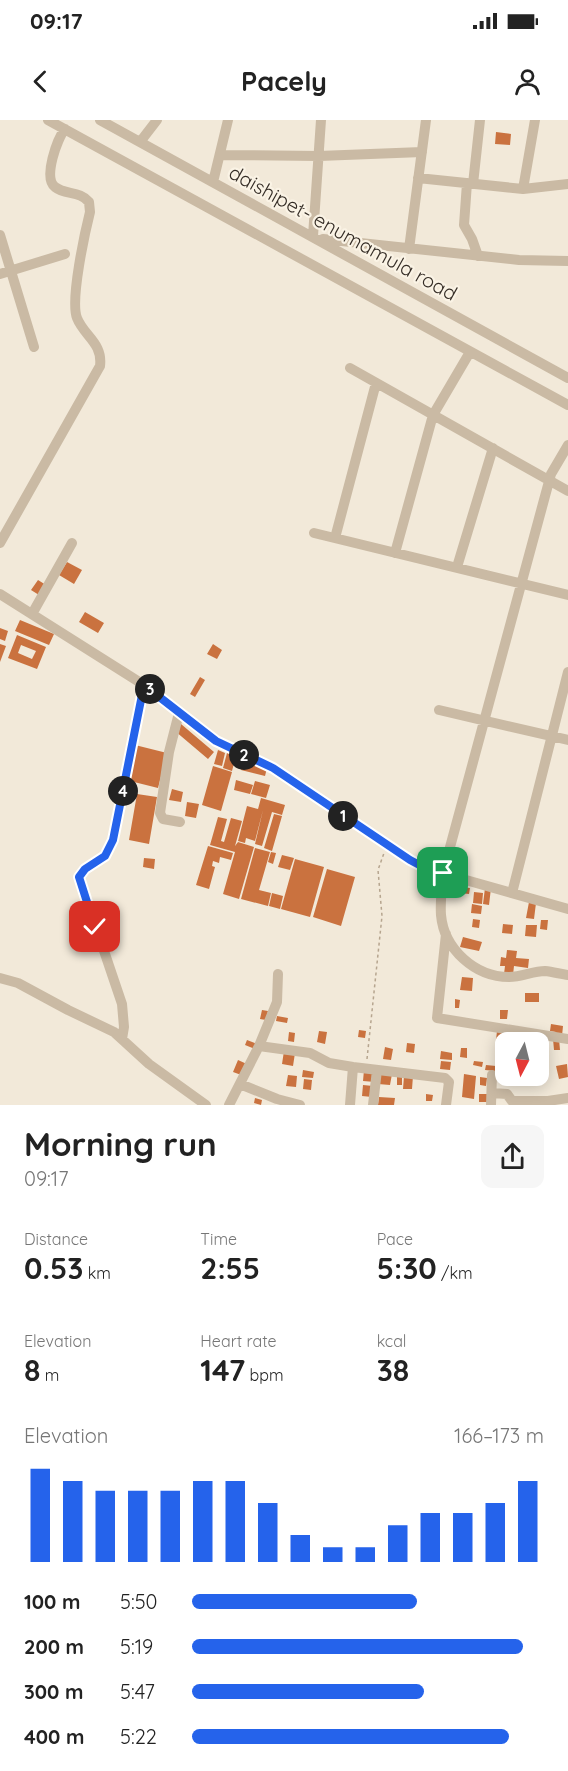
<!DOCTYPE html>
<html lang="en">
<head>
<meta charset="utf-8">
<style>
  :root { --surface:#fff; --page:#f6f6f6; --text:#222; --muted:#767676; --accent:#2563eb }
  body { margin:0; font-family:Quicksand,sans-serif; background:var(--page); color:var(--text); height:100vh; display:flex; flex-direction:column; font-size:22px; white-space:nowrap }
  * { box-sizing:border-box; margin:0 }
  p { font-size:20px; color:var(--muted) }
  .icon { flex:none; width:33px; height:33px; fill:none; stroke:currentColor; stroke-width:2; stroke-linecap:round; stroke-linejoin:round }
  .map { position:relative; height:985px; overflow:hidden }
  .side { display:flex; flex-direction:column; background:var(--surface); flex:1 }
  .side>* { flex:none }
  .needle { width:39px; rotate:187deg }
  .buttons { position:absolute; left:495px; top:912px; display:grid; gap:12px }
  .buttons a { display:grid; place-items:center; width:54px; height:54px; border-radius:12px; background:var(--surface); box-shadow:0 3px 15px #0003; font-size:30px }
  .pin { position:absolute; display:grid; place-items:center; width:51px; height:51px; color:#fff; margin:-26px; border-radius:12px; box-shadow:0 3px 9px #0006 }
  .km { position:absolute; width:30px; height:30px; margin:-15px; border-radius:50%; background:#222; color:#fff; font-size:16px; line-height:30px; text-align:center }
  .round { display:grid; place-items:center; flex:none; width:63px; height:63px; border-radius:12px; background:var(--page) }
  .headline { display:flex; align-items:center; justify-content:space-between; height:102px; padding:0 24px }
  h1 { font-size:33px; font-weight:700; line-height:45px }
  .metrics { display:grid; grid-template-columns:repeat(3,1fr); gap:9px; height:102px; padding:6px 24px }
  .metrics div { display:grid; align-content:center }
  .metrics b { font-size:30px; font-weight:700 }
  .metrics small { font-size:16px; font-weight:400 }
  .metrics p { font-size:16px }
  .chart { height:168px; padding:12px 24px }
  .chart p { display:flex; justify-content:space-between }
  .chart svg { width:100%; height:108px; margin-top:6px; stroke:var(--accent); stroke-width:6 }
  ul { padding:0 24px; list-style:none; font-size:20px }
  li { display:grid; grid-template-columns:96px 72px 1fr; align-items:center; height:45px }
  li i { height:15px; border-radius:8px; background:var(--accent) }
  .status { display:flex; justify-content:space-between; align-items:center; height:42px; padding:0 30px; background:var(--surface); direction:ltr }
  .status svg { height:16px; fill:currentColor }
  header { display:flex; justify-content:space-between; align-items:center; height:78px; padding:0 24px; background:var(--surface); font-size:27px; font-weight:700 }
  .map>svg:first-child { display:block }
</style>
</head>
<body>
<div class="status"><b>09:17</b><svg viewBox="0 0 49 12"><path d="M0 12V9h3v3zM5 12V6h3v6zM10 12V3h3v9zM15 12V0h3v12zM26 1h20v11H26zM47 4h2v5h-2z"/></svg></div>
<header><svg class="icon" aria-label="back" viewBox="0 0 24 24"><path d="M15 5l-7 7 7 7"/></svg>Pacely<svg class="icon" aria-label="person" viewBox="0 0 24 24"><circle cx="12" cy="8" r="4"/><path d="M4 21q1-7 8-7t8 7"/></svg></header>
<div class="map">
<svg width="568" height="985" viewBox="0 0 568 985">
  <rect width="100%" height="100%" fill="#f2e9d9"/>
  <path fill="#ca723f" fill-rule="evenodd" d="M496 12 511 14 510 25 495 24Z
    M67 442 82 450 74 464 59 455Z
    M38 460 46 465 39 475 31 470Z
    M85 492 104 503 98 513 79 502Z
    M20 500 54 514 49 525 15 511Z
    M0 508 8 511 5 521 0 519Z
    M17 515 46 527 37 549 8 538ZM21 525 36 531 32 539 18 533Z
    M0 524 6 526 0 542Z
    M213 524 222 530 217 539 207 534Z
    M200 557 205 560 195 577 190 574Z
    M181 604 214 632 208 639 175 611Z
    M135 625 167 633 158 668 126 660Z
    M218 630 225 633 222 646 214 644Z
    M227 633 236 636 232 651 223 648Z
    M244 641 267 648 265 656 241 650Z
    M213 646 232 652 221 691 202 685Z
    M236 660 253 665 250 674 234 670Z
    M255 661 270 665 266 678 251 674Z
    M172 669 183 672 181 682 169 680Z
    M137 674 157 677 149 724 129 720Z
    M261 678 285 685 282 695 272 692 262 726 255 724 263 690 255 721 246 718 245 723 238 721 247 686 258 689Z
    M187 682 199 684 196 698 185 696Z
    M274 694 282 696 272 731 264 728Z
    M218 697 227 699 221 721 224 722 231 698 242 701 235 726 238 722 254 727 239 779 223 774 235 732 210 725Z
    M208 726 233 733 231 740 220 737 219 743 213 741 212 746 215 747 209 769 196 765Z
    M255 728 270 732 259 770 271 773 268 786 241 779Z
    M271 732 276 733 273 744 268 742Z
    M282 735 294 738 290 750 278 747Z
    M144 738 155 739 154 749 143 747Z
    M295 739 324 747 310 797 281 789Z
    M327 749 355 757 341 806 313 797Z
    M460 767 470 768 469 774 460 773Z
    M485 768H491L489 785 483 784Z
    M474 772 483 773 482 784 473 783Z
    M272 773 283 776 280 789 269 786Z
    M529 782 536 783 534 799 526 798Z
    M472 784 482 786 481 794 471 793Z
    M473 799 480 800 479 808 472 807Z
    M541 800H548L547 810 540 809Z
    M503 804 513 805 512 814 502 813Z
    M526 805H537L536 817 525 816Z
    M463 817 482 822 479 831 460 827Z
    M507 830 517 831 516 838 529 839 528 848 514 846 513 855 504 854 505 846H500L501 837 506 838Z
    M462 857 473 858 472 871 460 870Z
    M525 873H539V882H525Z
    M455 879 460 880 459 888H455Z
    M262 890 268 891 266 900 260 899Z
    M500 890H508L507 899H500Z
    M277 896 288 898 287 903 276 901Z
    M551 904 563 906 562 916 556 915V912L550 911Z
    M359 910 366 911 365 918 358 917Z
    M319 911 327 912 325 924 317 922Z
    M497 911H505V920H496Z
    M289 912 295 913 294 922 288 921Z
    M522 914 533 915V922H521Z
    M553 919H559L560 930H554Z
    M247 920 257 924 255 929 245 925Z
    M407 923 415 924 414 933 406 932Z
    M385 927 393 929 391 940 383 939Z
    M461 928H467V938L460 937Z
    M284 931 295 933 293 946 282 944Z
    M441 931 452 933V940L440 939Z
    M238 940 249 945 244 956 233 952Z
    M441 941 451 942 450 950 440 949Z
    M474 941 483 942 482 947 473 945Z
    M567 944 568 957 559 959 556 946Z
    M486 945 496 946V951L485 950Z
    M303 950 314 952 313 958 302 957Z
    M364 950 376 951 375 962 363 961Z
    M501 951H506V956H513L512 963 500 961Z
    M379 953 392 954 390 965 378 964Z
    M464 954 476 956 474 979 462 977Z
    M288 955 297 956 296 967 286 966Z
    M397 956 402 957V965H397Z
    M404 956H413L412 969H403Z
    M514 956H524L523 965H514Z
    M480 957 487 958 486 966 480 965Z
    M304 959 312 960 311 970 303 969Z
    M363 965 373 966 372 977 362 976Z
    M426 974 433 975 432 981H426Z
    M479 974H489V982H479Z
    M379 977 395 978 394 985H378Z
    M255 978 262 980 261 985 254 983Z"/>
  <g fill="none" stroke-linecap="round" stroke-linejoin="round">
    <path stroke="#b6a58f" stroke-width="1.5" stroke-dasharray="3 3" stroke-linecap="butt" d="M367 939 382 796 378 750 384 733"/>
    <path stroke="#cabaa4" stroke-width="10" d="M48 0 568 285
      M100 0 568 258
      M140 22 157 0
      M220 35 319 36 422 32
      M418 58 523 69 535 0
      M213 62 228 0
      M467 63 464 105 472 119 478 136
      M473 64 480 0
      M523 69 568 64
      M0 115 34 227
      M313 116 321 0
      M323 119 519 140 568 141
      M409 129 426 0
      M0 154 65 134
      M350 248 568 371
      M568 325 551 354 443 753C442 767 440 782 441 795 444 829 475 857 509 857 522 857 533 851 545 851 553 852 561 854 568 855
      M314 413 568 475
      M335 418 376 263
      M0 423 100 246C103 223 84 216 77 198 70 180 85 112 90 92L89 82C80 71 65 75 55 67 43 58 57 19 65 9
      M395 433 433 295 470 232
      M457 447 493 328
      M0 474 144 565 216 621 273 648 410 740 427 749 568 789
      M32 494 72 423
      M439 590 568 620
      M179 593 169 632 160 693 163 699 180 702
      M512 773 568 552
      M446 814 437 898 568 919
      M0 858 18 863 68 890 114 912 149 944 206 985
      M122 919 124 907 122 884 79 757 85 749 105 736 113 720 144 565
      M259 926 310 933 329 943 353 947 445 958 449 962 446 985
      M240 964 277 979 300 985
      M492 973 507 974 512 981H548L568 978
      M229 985 259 926 277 882 278 854
      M350 985 353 947
      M373 985 377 950
      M491 985 492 955"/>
  </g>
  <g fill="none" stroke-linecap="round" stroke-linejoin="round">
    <g stroke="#fff" stroke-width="12">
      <path id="route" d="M95 807 79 757 85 749 105 736 113 720 144 565 216 621 273 648 410 740 427 749 443 753"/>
    </g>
    <use href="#route" stroke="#2563eb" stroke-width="8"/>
  </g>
  <g text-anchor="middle" stroke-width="4.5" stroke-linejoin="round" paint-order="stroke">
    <g font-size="20" fill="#352d26" stroke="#faf3e5">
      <text transform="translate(343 113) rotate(29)" y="7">daishipet- enumamula road</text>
    </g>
  </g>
</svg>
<div class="buttons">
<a><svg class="needle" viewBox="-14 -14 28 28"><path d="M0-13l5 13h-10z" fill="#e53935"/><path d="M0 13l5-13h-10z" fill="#767676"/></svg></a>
</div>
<div class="pin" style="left:443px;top:753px;background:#1e9e55"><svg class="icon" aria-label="arrive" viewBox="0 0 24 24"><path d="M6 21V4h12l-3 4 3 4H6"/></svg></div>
<div class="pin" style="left:95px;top:807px;background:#d93025"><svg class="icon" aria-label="check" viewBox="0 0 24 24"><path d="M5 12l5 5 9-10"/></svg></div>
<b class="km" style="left:343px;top:696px">1</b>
<b class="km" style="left:244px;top:635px">2</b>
<b class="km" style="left:150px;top:569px">3</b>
<b class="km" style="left:123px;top:671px">4</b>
</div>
<section class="side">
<div class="headline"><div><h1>Morning run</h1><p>09:17</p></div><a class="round"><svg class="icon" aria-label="share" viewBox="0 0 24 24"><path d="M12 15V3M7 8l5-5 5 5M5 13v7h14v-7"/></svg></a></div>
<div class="metrics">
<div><p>Distance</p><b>0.53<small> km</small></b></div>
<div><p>Time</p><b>2:55</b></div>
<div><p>Pace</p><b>5:30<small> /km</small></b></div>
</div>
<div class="metrics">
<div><p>Elevation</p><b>8<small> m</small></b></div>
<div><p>Heart rate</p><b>147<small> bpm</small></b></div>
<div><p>kcal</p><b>38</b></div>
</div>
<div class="chart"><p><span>Elevation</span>166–173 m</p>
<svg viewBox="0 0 160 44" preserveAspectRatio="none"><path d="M5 44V6M15 44V11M25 44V15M35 44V15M45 44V15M55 44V11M65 44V11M75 44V20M85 44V33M95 44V38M105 44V38M115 44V29M125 44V24M135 44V24M145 44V20M155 44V11"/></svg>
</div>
<ul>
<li><b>100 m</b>5:50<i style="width:64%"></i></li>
<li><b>200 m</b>5:19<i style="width:94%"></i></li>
<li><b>300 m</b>5:47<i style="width:66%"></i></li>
<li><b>400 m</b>5:22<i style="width:90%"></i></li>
</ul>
</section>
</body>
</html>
